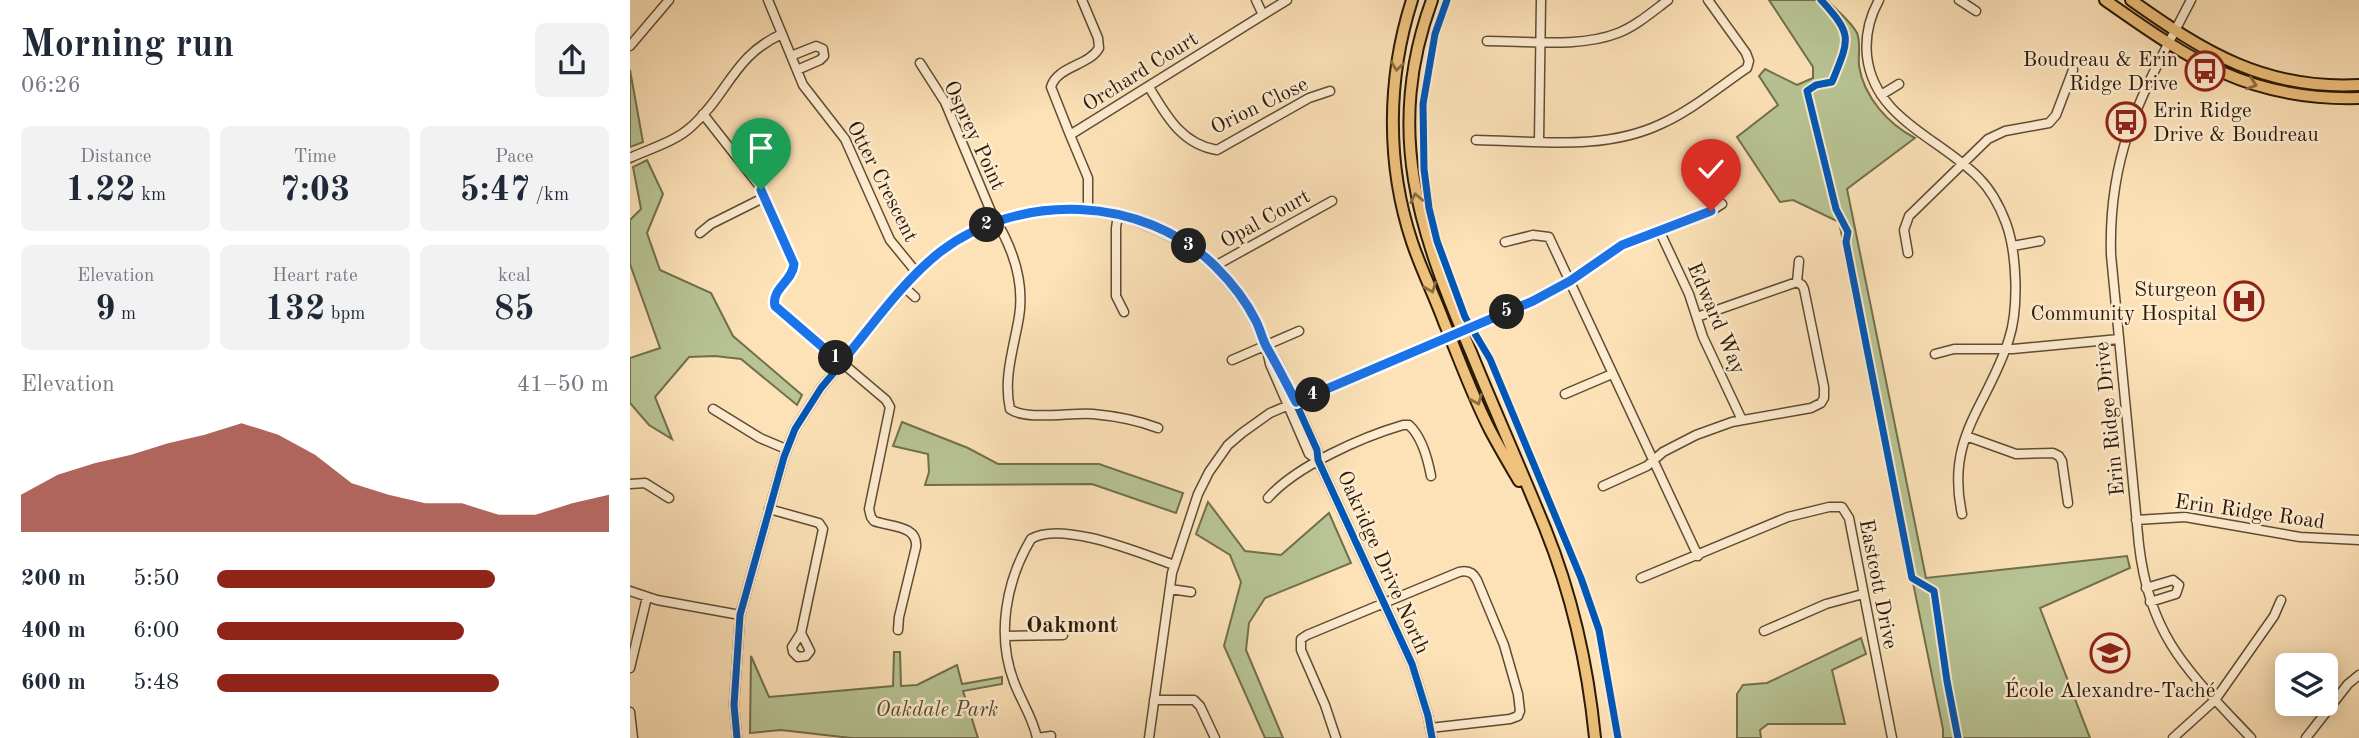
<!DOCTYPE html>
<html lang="en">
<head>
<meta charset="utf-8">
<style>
  :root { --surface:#fff; --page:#f2f2f3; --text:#1f2937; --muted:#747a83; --accent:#8f2418 }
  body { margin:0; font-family:"Old Standard TT",serif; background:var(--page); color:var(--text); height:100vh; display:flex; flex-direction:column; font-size:26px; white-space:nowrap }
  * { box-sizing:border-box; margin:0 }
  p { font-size:23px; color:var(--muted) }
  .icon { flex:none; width:38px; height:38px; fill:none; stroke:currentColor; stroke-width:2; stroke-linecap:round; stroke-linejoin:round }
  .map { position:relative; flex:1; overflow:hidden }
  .panel { display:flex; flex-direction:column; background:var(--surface); width:630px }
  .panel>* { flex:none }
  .buttons { position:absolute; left:1645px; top:653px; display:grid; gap:14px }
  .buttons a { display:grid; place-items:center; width:63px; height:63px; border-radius:10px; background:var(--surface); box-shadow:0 4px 18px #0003; font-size:35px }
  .pin { position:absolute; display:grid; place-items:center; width:60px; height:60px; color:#fff; margin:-72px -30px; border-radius:50% 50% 50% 0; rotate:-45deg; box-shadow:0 0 7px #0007 }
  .pin .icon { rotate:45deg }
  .km { position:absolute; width:35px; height:35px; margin:-18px; border-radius:50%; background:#222; color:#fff; font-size:19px; line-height:35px; text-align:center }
  .round { display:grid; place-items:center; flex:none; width:74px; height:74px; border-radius:10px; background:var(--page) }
  .head { display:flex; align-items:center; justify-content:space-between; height:119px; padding:0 21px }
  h1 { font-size:38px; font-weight:700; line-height:52px }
  .metrics { display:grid; grid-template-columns:repeat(3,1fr); gap:10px; height:119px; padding:7px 21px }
  .metrics div { display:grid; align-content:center; border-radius:10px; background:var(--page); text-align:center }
  .metrics b { font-size:35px; font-weight:700 }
  .metrics small { font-size:19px; font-weight:400 }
  .metrics p { font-size:19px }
  .chart { height:196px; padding:14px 21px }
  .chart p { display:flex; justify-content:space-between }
  .chart svg { width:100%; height:126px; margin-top:7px; fill:var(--accent); opacity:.7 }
  ul { padding:0 21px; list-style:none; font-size:23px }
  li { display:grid; grid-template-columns:112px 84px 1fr; align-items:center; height:52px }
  li i { height:18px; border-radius:9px; background:var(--accent) }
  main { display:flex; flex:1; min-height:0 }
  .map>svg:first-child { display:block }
</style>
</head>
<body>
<main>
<section class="panel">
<div class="head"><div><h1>Morning run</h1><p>06:26</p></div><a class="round"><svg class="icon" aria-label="share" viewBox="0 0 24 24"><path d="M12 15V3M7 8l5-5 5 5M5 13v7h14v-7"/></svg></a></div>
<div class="metrics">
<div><p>Distance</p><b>1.22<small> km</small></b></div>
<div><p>Time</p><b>7:03</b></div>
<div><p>Pace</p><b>5:47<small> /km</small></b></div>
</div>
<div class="metrics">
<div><p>Elevation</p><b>9<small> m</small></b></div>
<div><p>Heart rate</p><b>132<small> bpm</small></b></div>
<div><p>kcal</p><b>85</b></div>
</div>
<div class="chart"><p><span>Elevation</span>41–50 m</p>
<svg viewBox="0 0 160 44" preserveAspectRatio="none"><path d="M0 44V31L10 24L20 20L30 17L40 13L50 10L60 6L70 10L80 17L90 27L100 31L110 34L120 34L130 38L140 38L150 34L160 31V44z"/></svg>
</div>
<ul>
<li><b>200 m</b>5:50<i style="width:71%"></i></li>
<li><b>400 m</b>6:00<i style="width:63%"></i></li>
<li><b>600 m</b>5:48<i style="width:72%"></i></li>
</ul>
</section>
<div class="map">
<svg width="1729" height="738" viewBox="0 0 1729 738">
  <rect width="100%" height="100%" fill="#fde2b8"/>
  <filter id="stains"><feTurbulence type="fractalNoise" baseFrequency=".00286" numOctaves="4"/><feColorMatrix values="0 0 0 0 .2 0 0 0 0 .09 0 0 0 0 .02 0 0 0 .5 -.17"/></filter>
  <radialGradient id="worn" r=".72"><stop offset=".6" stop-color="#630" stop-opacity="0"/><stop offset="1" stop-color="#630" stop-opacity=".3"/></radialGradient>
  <path fill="#b8c494" stroke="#716f4d" stroke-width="2" d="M1139 0H1197C1206 10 1221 21 1227 33 1231 42 1228 56 1229 66 1234 97 1258 124 1285 138L1217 189 1296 578 1497 556 1500 568 1410 608 1460 738H1313V729L1209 222 1163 200 1150 202 1107 137 1148 105 1129 76 1135 69 1167 85 1183 78V67Z
    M0 70 13 142 0 147Z
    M17 160 33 194 17 233 30 270 81 293 103 336 172 395 167 405 111 359 85 356 59 357 25 397 42 439 19 425 0 403V358L30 348 0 264V220L11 209 3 167Z
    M272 422 338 448 368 464H469L553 493 546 513 462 484 295 485 299 472 298 454 263 446Z
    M578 502 615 551 651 555 699 513 721 563 635 598 619 623 616 650 653 738H635L594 646 611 582 600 555 566 534Z
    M1231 638 1236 654 1202 670 1215 724H1138L1130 730 1131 738H1107V694L1113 685 1137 683Z
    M264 652H270L271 686 287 685 327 665 332 684 372 677V684L333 691 348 738H221L151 730 120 733 121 656 139 697 263 686Z"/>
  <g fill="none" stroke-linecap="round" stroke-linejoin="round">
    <g stroke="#5f4c32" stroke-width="11">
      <path id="minor" d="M138 0 173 85 215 139 260 240 287 273
        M626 0 633 15
        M1249 0C1239 18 1235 36 1237 56 1244 119 1310 138 1349 178 1361 190 1370 207 1376 223 1387 253 1389 308 1379 339 1358 406 1315 436 1332 514
        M1329 0 1346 11
        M1561 0C1514 91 1478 148 1481 255L1509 545C1520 639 1559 672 1621 738
        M857 41C898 41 950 48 988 33 1006 26 1022 12 1038 0
        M0 46 39 0
        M161 56 186 46 193 49 194 56 190 60 167 70
        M290 63 315 102 362 214C381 244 395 280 389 317 384 347 373 378 380 409 396 421 442 412 463 414 485 416 507 420 528 428
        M519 87C536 115 551 144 587 150L679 98 700 91
        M1251 95 1269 84
        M73 114 128 184 164 261C166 280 141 287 145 306L256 400 260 407 239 509 241 517 244 521C260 527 288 525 286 547L269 617 268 630
        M440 135 421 87C427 66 459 66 469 48L468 38 452 0
        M846 140C907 141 974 151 1031 124 1062 110 1089 87 1117 68L1119 61 1116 53 1078 0
        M909 141 911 0
        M0 158C21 148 45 142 62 126 98 94 104 55 152 34
        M458 210V178L440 135 657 0
        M488 215 486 228V296L494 312
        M1029 230 1059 294 1073 337 1112 420
        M70 233 81 224 135 197
        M875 242 903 235 919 237 1068 556
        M1383 246 1410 241
        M1278 253 1274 230 1279 216 1358 139 1375 131 1419 123 1426 115 1443 70
        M585 266 702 201
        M274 287 285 297
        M1067 317 1167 282 1169 261
        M637 350 640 364 679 454 688 460
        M1305 354 1324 349H1383L1489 339
        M602 360 669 331
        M935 394 982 374
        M83 409 130 438 156 449
        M1336 436 1386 454 1423 453 1429 456 1432 461 1438 503
        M0 484 15 483 39 498
        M973 486 1017 466 1033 452 1066 435 1102 422 1181 408 1191 403 1194 398V387L1174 289 1172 285 1167 282
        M638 498C666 466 732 437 773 425H779C792 437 798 460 801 476
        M139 509 189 523 193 529 171 633 162 647 163 652 168 657 176 656 180 651 171 633
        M1506 520 1555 517 1670 537 1729 540
        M1011 578 1158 517 1199 507H1212L1219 518 1262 738
        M1516 588 1543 580 1549 585 1546 594 1520 602
        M540 589 561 592
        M0 591 27 600 110 615
        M1134 631 1196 604 1233 594
        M375 636 433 635
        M0 668 17 597
        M524 700H564L570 706 585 738
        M0 712 3 738
        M107 738 104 705 110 615 154 457 165 429 191 388 287 273 321 244 349 228 381 217 408 211 458 210 502 219 553 242 585 266 618 308 636 346 647 361 687 450 688 460 782 664 798 716 802 738
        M407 738C403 718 391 701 384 682 366 635 376 581 401 539 432 520 512 554 544 565
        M407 738 421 736
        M519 738 542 573 568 494 579 472 598 445 612 433 640 413 903 301 940 281 992 245 1081 211 1092 204
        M706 738 695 705 671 650V639L677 635 829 572C837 570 843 572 847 580L874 645 888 694 890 711 888 716 880 719 800 728
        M1543 738 1585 700 1644 616 1651 600
        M1676 738 1718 684 1729 675"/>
    </g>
    <g stroke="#2a1a06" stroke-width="14">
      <path id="major" d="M782 0C757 78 756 164 782 242 791 269 804 295 814 322 829 358 842 395 860 430 869 447 879 464 889 481
        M802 0C754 131 789 231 841 352 865 411 891 469 915 528 942 595 958 666 965 738
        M1475 0C1560 60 1620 101 1729 98
        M1501 0C1574 52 1635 90 1729 85"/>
    </g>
    <use href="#minor" stroke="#feecd1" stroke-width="8"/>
    <use href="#major" stroke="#eec17c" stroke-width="10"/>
    <g stroke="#feecd1" stroke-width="11">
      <path id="cycleway" d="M817 0 805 34 793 104 794 169 799 208 807 241 835 317 860 359 951 578 969 630 988 738
        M1191 0C1223 35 1220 38 1202 82L1186 85 1177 91 1206 209 1218 232 1216 242 1282 578 1304 591 1317 681 1328 738
        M107 738 104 705 110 615 154 457 165 429 191 388 287 273 321 244 349 228 381 217 408 211 458 210 502 219 553 242 585 266 618 308 636 346 647 361 687 450 688 460 782 664 798 716 802 738"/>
    </g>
    <use href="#cycleway" stroke="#0057b8" stroke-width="7"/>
  </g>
  <defs><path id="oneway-chevron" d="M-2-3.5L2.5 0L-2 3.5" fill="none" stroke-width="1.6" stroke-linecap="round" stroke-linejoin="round" transform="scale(1.75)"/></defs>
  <g stroke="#8c6e41">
    <use href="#oneway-chevron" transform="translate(767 66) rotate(98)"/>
    <use href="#oneway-chevron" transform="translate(1622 84) rotate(18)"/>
    <use href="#oneway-chevron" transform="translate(786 198) rotate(-101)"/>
    <use href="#oneway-chevron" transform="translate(801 288) rotate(68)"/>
    <use href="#oneway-chevron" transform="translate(847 400) rotate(67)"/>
  </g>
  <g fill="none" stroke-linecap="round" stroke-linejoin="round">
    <g stroke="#fff" stroke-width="14">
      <path id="route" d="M131 190 164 264C163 281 141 289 145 306L211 363C242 326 272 282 310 252 389 191 513 195 585 266 601 282 616 301 626 321 630 329 632 338 636 346 647 365 656 383 666 402L903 301 940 281 992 245 1081 211"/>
    </g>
    <use href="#route" stroke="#1a73e8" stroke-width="9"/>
  </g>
  <defs>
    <g id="bus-ring" transform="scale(2.0125)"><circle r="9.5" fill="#feecd1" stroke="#8f2418" stroke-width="1.5"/><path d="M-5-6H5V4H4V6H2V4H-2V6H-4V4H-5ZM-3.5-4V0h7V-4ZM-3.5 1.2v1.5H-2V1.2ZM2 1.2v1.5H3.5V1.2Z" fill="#8f2418"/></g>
    <g id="hospital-ring" transform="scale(2.0125)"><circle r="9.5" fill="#feecd1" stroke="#8f2418" stroke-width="1.5"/><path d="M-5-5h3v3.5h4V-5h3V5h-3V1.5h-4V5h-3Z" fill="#8f2418"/></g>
    <g id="school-ring" transform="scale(2.0125)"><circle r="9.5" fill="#feecd1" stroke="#8f2418" stroke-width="1.5"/><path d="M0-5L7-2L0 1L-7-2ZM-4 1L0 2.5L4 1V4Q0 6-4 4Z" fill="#8f2418"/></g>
  </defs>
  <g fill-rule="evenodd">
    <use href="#bus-ring" x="1575" y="71"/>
    <use href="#bus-ring" x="1496" y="122"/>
    <use href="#hospital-ring" x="1614" y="301"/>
    <use href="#school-ring" x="1480" y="653"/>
  </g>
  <g text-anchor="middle" stroke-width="5" stroke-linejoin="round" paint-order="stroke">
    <g font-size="21" fill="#2a1a06" stroke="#feecd1" text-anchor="end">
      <text x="1548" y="66">Boudreau &amp; Erin<tspan x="1548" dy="24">Ridge Drive</tspan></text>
      <text x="1523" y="117" text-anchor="start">Erin Ridge<tspan x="1523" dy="24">Drive &amp; Boudreau</tspan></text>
      <text x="1587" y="296">Sturgeon<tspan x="1587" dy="24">Community Hospital</tspan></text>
      <text x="1480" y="697" text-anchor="middle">École Alexandre-Taché</text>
    </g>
    <g font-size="21" fill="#2a1a06" stroke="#feecd1">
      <text transform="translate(510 71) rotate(-32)" y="7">Orchard Court</text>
      <text transform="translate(629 105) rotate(-26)" y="7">Orion Close</text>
      <text transform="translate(345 135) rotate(65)" y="7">Osprey Point</text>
      <text transform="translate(253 181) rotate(63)" y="7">Otter Crescent</text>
      <text transform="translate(635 218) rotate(-29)" y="7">Opal Court</text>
      <text transform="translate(1087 318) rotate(67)" y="7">Edward Way</text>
      <text transform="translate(1479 419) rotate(-96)" y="7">Erin Ridge Drive</text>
      <text transform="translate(1620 511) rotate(8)" y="7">Erin Ridge Road</text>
      <text transform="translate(754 562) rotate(66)" y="7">Oakridge Drive North</text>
      <text transform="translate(1249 584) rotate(79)" y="7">Eastcott Drive</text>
    </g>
    <g font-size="21" font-style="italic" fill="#554d31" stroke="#feecd1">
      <text x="307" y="716">Oakdale Park</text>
    </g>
    <g font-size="23" font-weight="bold" fill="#2a1a06" stroke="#feecd1">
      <text x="442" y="632">Oakmont</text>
    </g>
  </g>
  <rect width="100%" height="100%" filter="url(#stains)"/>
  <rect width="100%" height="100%" fill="url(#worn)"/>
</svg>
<div class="buttons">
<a><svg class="icon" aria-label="layers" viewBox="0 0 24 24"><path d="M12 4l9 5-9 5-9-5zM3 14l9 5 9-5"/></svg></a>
</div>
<div class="pin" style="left:131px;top:190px;background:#1e9e55"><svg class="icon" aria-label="arrive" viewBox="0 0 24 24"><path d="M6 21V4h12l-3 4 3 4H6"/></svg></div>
<div class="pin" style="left:1081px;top:211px;background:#d93025"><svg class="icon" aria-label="check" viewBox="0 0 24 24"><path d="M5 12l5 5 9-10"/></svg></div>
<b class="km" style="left:206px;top:358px">1</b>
<b class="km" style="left:357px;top:225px">2</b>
<b class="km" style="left:559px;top:246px">3</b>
<b class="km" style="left:683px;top:395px">4</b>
<b class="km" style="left:877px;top:312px">5</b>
</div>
</main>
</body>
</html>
